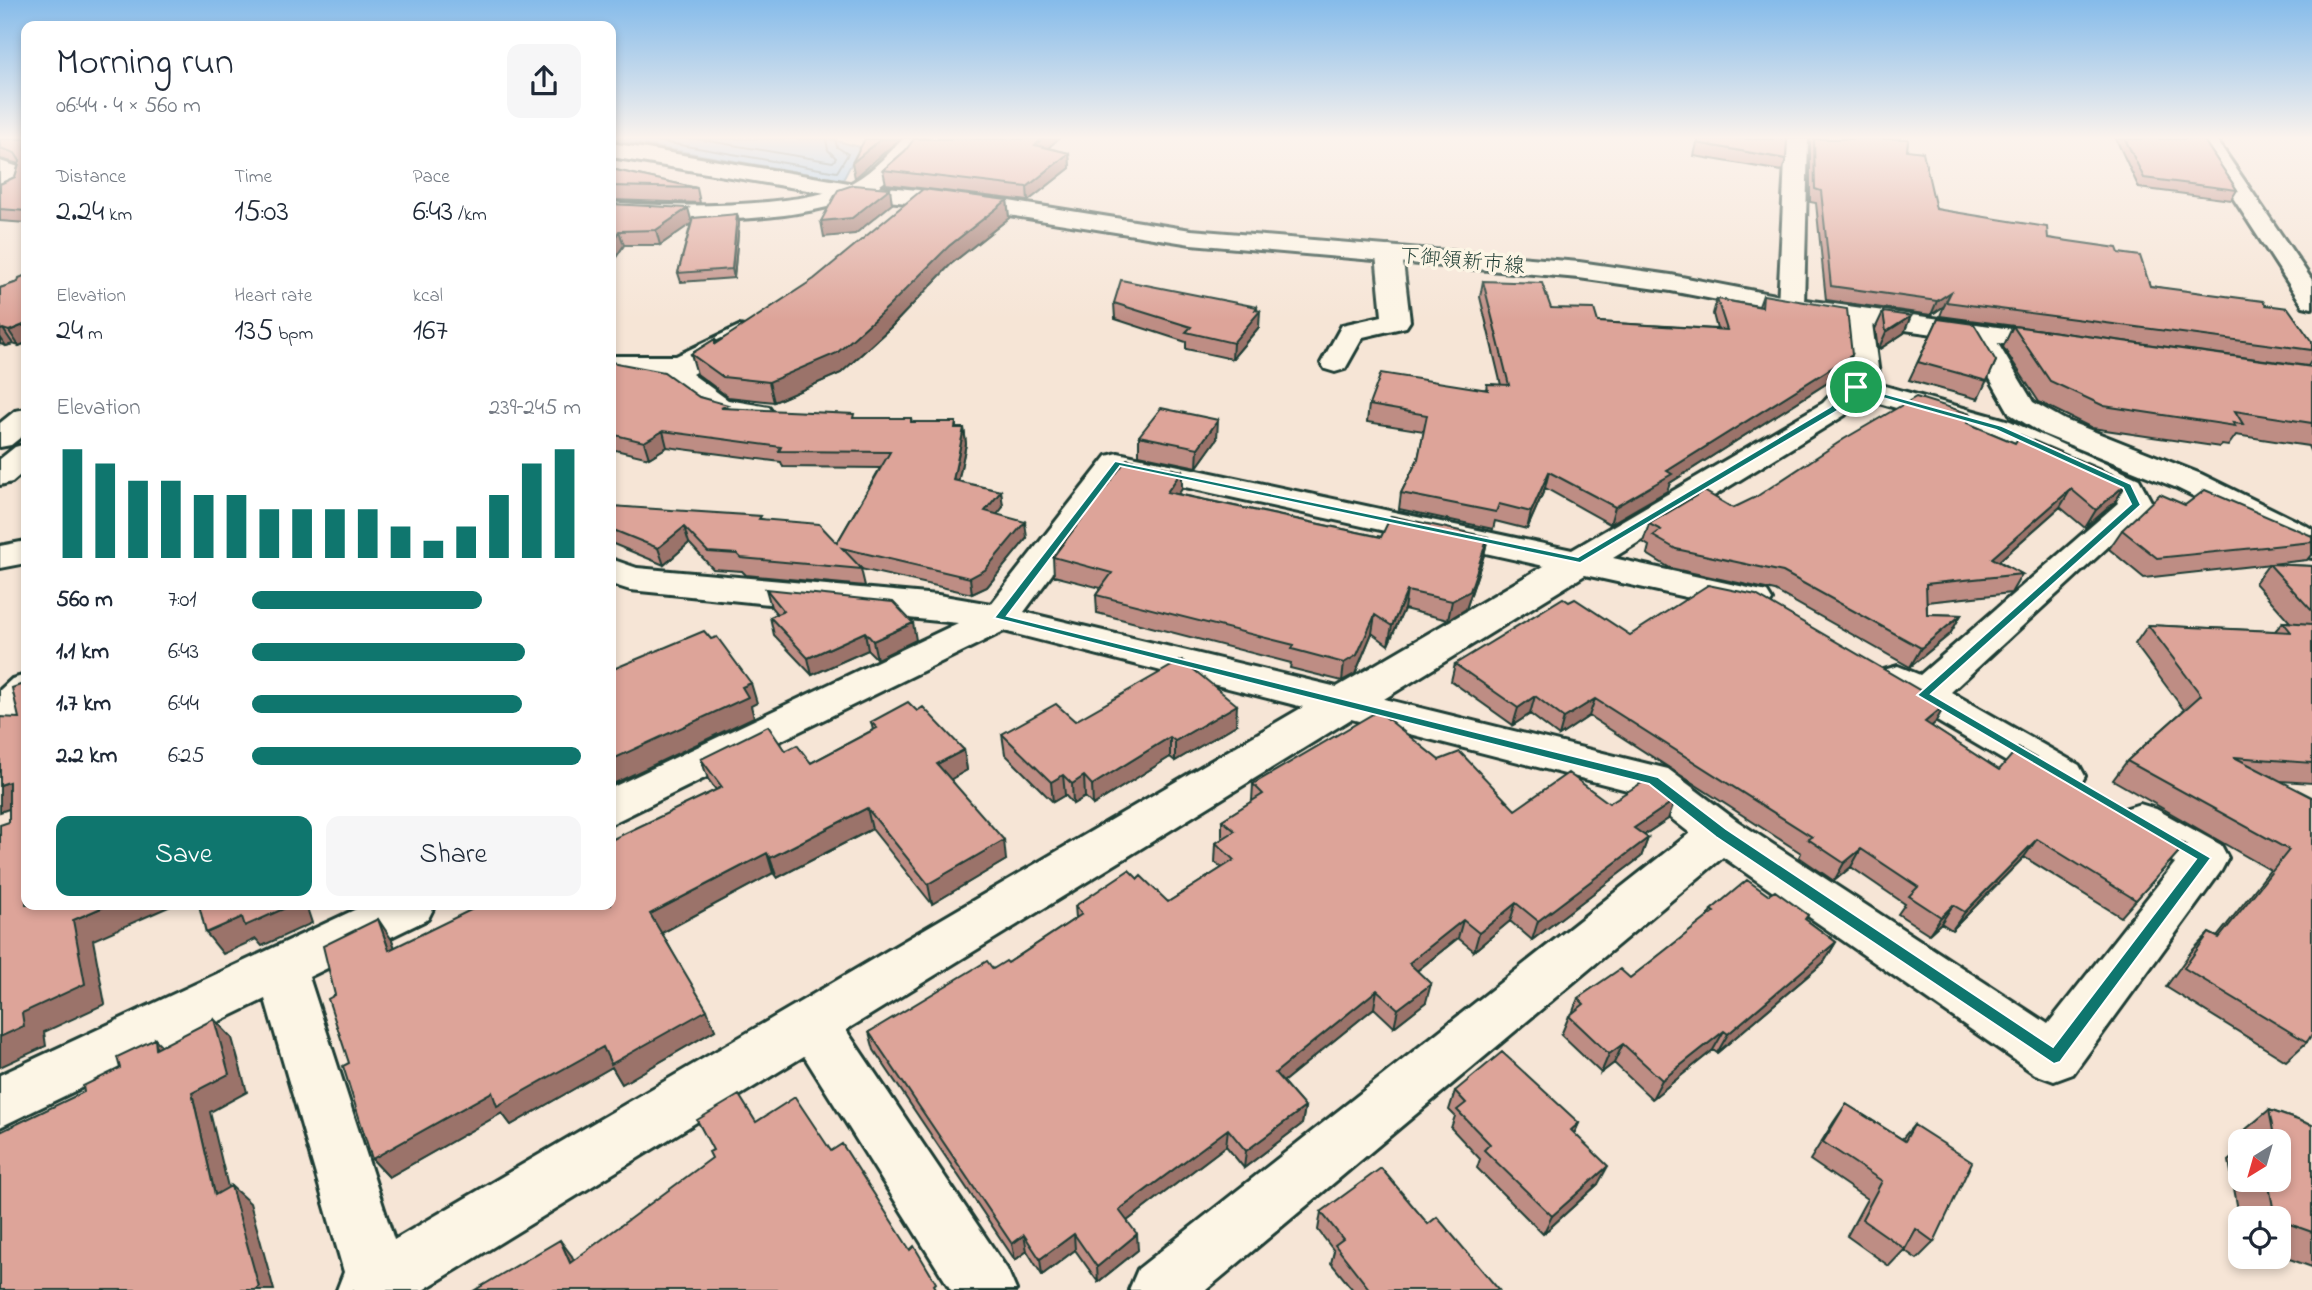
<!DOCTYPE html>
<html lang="en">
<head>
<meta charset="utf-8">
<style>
  :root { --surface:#fff; --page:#f6f6f7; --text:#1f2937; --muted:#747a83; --accent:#0f766e }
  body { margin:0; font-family:"Indie Flower","Klee One",sans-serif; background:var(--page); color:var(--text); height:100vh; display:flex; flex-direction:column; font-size:26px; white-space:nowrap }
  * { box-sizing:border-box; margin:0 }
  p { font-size:23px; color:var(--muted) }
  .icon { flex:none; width:38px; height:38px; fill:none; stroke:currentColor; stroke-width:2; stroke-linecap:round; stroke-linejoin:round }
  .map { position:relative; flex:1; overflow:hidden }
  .details { position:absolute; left:21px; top:21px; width:595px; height:889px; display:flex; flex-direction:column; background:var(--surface); border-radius:14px; box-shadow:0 4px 10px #0003 }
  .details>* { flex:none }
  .needle { width:46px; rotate:217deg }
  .buttons { position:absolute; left:2228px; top:1129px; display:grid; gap:14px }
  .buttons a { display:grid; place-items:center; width:63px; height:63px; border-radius:14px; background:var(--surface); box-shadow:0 4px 10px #0003; font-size:35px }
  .pin { position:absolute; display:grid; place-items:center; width:60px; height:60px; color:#fff; margin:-30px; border:4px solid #fff; border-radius:50%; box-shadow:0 2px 7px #0007 }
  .round { display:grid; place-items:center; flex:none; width:74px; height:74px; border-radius:14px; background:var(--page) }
  .overview { display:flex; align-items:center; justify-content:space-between; height:119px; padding:0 35px }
  h1 { font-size:38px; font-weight:600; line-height:52px }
  .stats { display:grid; grid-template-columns:repeat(3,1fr); gap:10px; height:119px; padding:7px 35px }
  .stats div { display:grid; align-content:center }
  .stats b { font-size:30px; font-weight:600 }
  .stats small { font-size:19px; font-weight:400 }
  .stats p { font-size:19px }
  .chart { height:196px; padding:14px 35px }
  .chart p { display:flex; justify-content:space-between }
  .chart svg { width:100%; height:126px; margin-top:7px; stroke:var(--accent); stroke-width:6 }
  .action { display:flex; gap:14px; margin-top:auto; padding:14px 35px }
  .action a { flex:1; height:80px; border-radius:14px; background:var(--accent); color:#fff; font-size:28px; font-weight:600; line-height:80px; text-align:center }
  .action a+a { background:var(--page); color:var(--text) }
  ul { padding:0 35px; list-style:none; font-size:23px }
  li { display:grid; grid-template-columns:112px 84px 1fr; align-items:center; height:52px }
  li i { height:18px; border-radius:9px; background:var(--accent) }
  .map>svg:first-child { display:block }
</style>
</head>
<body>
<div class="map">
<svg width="2312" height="1290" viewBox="0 0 2312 1290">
  <rect width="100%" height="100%" fill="#f6e5d6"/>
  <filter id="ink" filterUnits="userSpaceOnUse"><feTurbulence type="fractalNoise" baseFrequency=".0143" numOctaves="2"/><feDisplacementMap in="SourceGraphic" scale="14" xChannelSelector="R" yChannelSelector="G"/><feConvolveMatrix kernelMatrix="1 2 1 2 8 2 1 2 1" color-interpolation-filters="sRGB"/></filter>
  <g filter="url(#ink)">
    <path fill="#91c5ee" stroke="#638fa4" stroke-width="2" d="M611 139H829L860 147 843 180Z"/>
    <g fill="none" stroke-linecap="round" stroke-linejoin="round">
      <path stroke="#4d737e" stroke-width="2" d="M645 139 837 172 848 154 837 147 835 139
        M697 139 833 162 836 158 828 150 826 139"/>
      <g stroke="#1f3d34" stroke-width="6">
        <path id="minor" d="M903 139H925C911 160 885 186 861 196 800 223 677 224 611 216V202C668 208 793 208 845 186 867 177 886 156 903 139Z
          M1786 139H1808L1804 306 1801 312H1781L1778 306Z
          M2195 139H2216L2312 280V308L2303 306Z
          M0 161 22 168 25 173 21 187 0 199Z
          M1389 246 1398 249 1402 254 1410 321 1406 327 1363 337 1345 369 1335 372 1325 369 1321 363 1342 325 1382 316 1376 254 1380 249Z
          M1857 308 1867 310 1871 316 1879 375 1874 383 2010 421 2139 479 2153 505 1951 692 2079 765 2085 776 2079 787 2064 792 2049 787 1884 690 1878 680 1884 670 1898 666 1920 675 2118 503 2113 492 1988 435 1862 398 1845 415 1613 558 1767 592 1772 600 1767 608 1754 612 1585 575 1384 699 1668 769 1737 821 2048 1024 2175 863 2124 833 2118 821 2124 809 2140 804 2156 809 2221 845 2228 858 2221 871 2073 1074 2054 1081 2035 1074 1723 857 1206 1290H1129L1138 1269 1690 833 1639 793 1351 719 846 1030 1007 1269 1016 1290H951L804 1056 423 1290H337L344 1272 265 999 0 1127V1075L365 905H435L428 919 309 977 394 1240 1303 707 1004 631 611 824V788L958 623 630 590 611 584V559L637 568 938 595 991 604 1107 456 1118 453 1572 550 1823 403 1849 375 1843 316 1847 310ZM1126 474 1544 566 1337 687 1024 612Z
          M1978 325 1988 327 2033 402 2065 420 2201 474 2307 526 2312 529V558L2300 555 2283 540 2177 488 2043 434 2010 414 1964 333 1968 327Z
          M739 326 749 328 753 334 749 340 692 374 728 400 769 407 773 413 769 419 758 422 708 414 666 382 663 374H611V356H676Z
          M26 541V563L0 568V546Z
          M26 675V712L14 723 0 727V690L12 679Z"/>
      </g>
      <g stroke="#1f3d34" stroke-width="6">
        <path id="major" d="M611 143 855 184 971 195 1191 230 1579 262 1671 275 1791 298 2061 336 2071 338 2075 344 2071 350 2061 352 1791 314 1671 291 1579 278 1191 244 971 209 855 198 611 157Z"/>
      </g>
      <g stroke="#1f3d34" stroke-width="6">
        <path id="highway" d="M26 409V433L11 445 0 447V423L15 411Z
          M26 444V470L12 482 0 485V459L15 447Z"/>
      </g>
      <use href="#minor" fill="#fcf5e5" fill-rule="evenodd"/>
      <use href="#major" fill="#fcf5e5" fill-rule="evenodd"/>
      <use href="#highway" fill="#fcf5e5" fill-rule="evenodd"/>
    </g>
    <path fill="#be8d84" stroke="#1f3d34" stroke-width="2" d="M0 139H26V223L0 221V184L15 177 19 164 0 159Z
      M1058 139 1048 148 1069 153 1070 168 1028 201 886 184 883 170 905 151Z
      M1810 139H1908L1907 150 1936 209 2048 238 2119 253 2150 286 2266 305 2312 342V360L2308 366 1940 316 1944 306 1931 315 1826 300 1816 203 1810 202Z
      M2116 139H2203L2237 190 2231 200 2139 188Z
      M1697 143 1786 159 1782 171 1694 156Z
      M611 169 697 188 700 203 611 200Z
      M1007 200 1009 218 951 264 891 327 841 373 774 402 728 397 697 374 691 354 715 339 716 342Z
      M611 204 691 223 737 214 739 222 734 278 681 282 678 273 691 223 660 245H624L611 265Z
      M26 275V343L19 346 13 344 6 346 0 344V288L18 282Z
      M1483 281 1551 308 1598 322 1717 329 1713 314 1717 299 1759 306 1763 295 1846 371 1670 483 1667 491 1610 524 1545 488 1527 529 1495 521 1493 529 1399 509 1401 493 1418 459 1424 431 1367 422 1369 405 1486 389 1487 384 1501 385 1480 297Z
      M1114 303 1257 307 1259 327 1232 359 1186 349V342L1115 319Z
      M1883 312 1904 333 1878 350 1875 329Z
      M1938 319 1996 361 1978 399 1909 380Z
      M2013 326 2312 367V455L2308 446 2236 435 2228 446 2222 445 2220 447 2092 428 2039 402 2003 347Z
      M611 362 729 409 855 418H911L912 422H956V428H964L966 444 958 482 1001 491 1003 507 997 514 1027 538 987 587 972 594 861 569 865 586 746 575 742 571 713 569 689 543 664 565 611 543V506L762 519 837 543 880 468 783 467 781 462 667 447 649 458 611 449Z
      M1967 423 2015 443 2126 484 2115 502 2085 528 2060 507 1999 561 2022 574 2011 593 1927 602V614L1961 615 1950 634 1910 667 1775 591 1670 568 1647 554 1649 546 1643 542 1649 524 1733 508Z
      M1139 436 1217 439 1197 467 1139 455Z
      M1182 489 1178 494 1381 537H1488L1484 555 1466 609 1448 620 1404 609 1388 645 1372 633 1355 674 1342 681 1290 668 1291 663 1097 613 1096 595 1101 588 1054 576 1053 557Z
      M2185 505 2312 536V554L2307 560 2144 578 2109 549 2122 530Z
      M2269 564 2312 566V783L2281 781 2307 1042 2286 1061 2166 987 2191 952 2209 933 2217 937 2270 870 2113 780 2127 761 2184 710 2135 644 2148 625 2275 631 2283 622H2290L2255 583Z
      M766 589 916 640 877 659 868 650 812 675 774 635 770 617 777 614 771 607Z
      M1630 635 1935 723 1931 726 1999 770 2185 845 2121 917 2024 857 1952 930 1941 923 1929 934 1898 914 1905 904 1851 867 1834 881 1799 857 1801 853 1589 716 1559 736 1530 714 1513 725 1451 681 1455 664Z
      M917 711 964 750 967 770 951 779 1006 860 932 904 872 829 777 878 773 873 662 933 715 1030 622 1084 612 1067 511 1125 502 1113 389 1177 372 1159 335 995 392 940 395 948 716 790 708 779 701 759 785 751 811 763 873 730 871 722Z
      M1075 721 1236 725 1175 761 1170 757 1093 805 1085 797 1073 804 1065 795 1053 802 1005 754 1002 734Z
      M1439 760 1515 810 1609 803 1668 819 1644 835 1648 838 1641 857 1532 940 1510 921 1474 951 1458 938 1417 971 1426 1002 1394 1027 1374 1008 1283 1082 1305 1107 1302 1124 1244 1168 1226 1146 1127 1221 1138 1250 1098 1282 1075 1250 1042 1275 1027 1251 1015 1260 874 1050 869 1032 993 969 1008 963 1076 918 1075 906 1138 879 1168 902 1222 868 1215 862 1216 843 1222 839V820L1252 801 1253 784Z
      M1768 895 1808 915 1806 920 1836 942 1824 962 1717 1053 1713 1050 1652 1099 1614 1063 1601 1073 1561 1035 1569 1016 1572 1014 1578 998 1630 978 1707 918 1711 910Z
      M1455 1091 1579 1123 1574 1134 1598 1184 1543 1234 1477 1168 1480 1159 1451 1128 1455 1116 1449 1110Z
      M1846 1104 1902 1139 1914 1125 1934 1242 1917 1259 1904 1250 1889 1266 1847 1236 1867 1199 1810 1160 1833 1123Z
      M2269 1110 2312 1125V1267L2278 1255V1218H2240V1221L2229 1161 2240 1152V1180H2278V1141H2240L2239 1135Z
      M1321 1212 1499 1290H1353L1331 1263 1334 1251 1318 1230Z"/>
    <path fill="#9b736b" stroke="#1f3d34" stroke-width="2" d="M881 139H900L855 178 852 163Z
      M1042 139H1058L1036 159 1035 145Z
      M1069 153 1070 168 1028 201 1027 187Z
      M890 188 892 204 855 234 824 237 821 221Z
      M1007 200 1009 218 951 264 891 327 841 373 774 402 769 382 949 246Z
      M688 208 692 223 660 245 656 230Z
      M737 214 739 222 734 278 732 269Z
      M619 231 624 245 611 265V244Z
      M1951 292 1944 306 1931 315 1937 301Z
      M1257 307V314L1260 311 1259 327 1232 359 1233 343Z
      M1911 316 1904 333 1878 350 1886 332Z
      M26 324V343L19 346 9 331Z
      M3 329 13 344 6 346 0 337V330Z
      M1852 355 1846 371 1670 483 1667 491 1610 524 1615 507 1667 471Z
      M1218 420 1217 439 1197 467 1198 448Z
      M964 428 966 444 955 497 953 480Z
      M663 431 667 447 649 458 644 442Z
      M1182 471V489L1167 510V492Z
      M1549 472 1545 488 1527 529 1531 512Z
      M2126 484 2115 502 2085 528 2096 510Z
      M2071 489 2060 507 1982 576 1992 558Z
      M1001 491 1003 507 987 527 985 511Z
      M1025 522 1027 538 987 587 972 594 970 578Z
      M684 527 689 543 664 565 658 548Z
      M1488 537 1484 555 1466 609 1448 620 1452 601Z
      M1407 591 1404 609 1388 645 1392 626Z
      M1375 615 1372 633 1355 674 1342 681 1344 663Z
      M1961 615 1950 634 1910 667 1921 648Z
      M913 623 916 640 877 659 873 641Z
      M865 632 868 650 812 675 808 658Z
      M751 683 757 703 751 706 754 717 611 785V760L742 687Z
      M1535 696 1530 714 1513 725 1518 708Z
      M1595 699 1589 716 1559 736 1564 718Z
      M1237 705 1236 725 1175 761V741Z
      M1945 705 1935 723 1915 740 1925 722Z
      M1170 737V757L1093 805 1092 785Z
      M964 750 967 770 941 785 937 764Z
      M1063 775 1065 795 1053 802 1051 782Z
      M1084 776 1085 797 1073 804 1072 784Z
      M9 782 26 803 0 812V785Z
      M1675 800 1668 819 1627 846 1634 828Z
      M867 808 872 829 777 878 770 858Z
      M1648 838 1641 857 1532 940 1538 921Z
      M2037 839 2024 857 1952 930 1965 912Z
      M1004 840 1006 860 932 904 928 884Z
      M1861 849 1851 867 1834 881 1844 863Z
      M767 853 773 873 660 934 650 914Z
      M1516 903 1510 921 1474 951 1479 933Z
      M108 905H173L93 940 105 1004 44 1032 46 1046 0 1067V1037L22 1013 73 920Z
      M292 905H306L312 923 262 946 256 939 223 954 206 933 242 917Z
      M1953 905 1941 923 1929 934 1941 917Z
      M378 919 392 940 403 971 389 950Z
      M1463 920 1458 938 1404 981 1409 963Z
      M1836 942 1824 962 1717 1053 1728 1034Z
      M1431 984 1426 1002 1394 1027 1398 1009Z
      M1377 990 1374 1008 1273 1090 1275 1073Z
      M707 1010 715 1030 622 1084 612 1067 511 1125 502 1113 389 1177 372 1159 492 1092 603 1047Z
      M214 1019 232 1038 247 1092 210 1112 234 1212 215 1195 192 1093Z
      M1724 1031 1713 1050 1652 1099 1662 1080Z
      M155 1039 173 1057 156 1049Z
      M1623 1044 1614 1063 1601 1073 1609 1054Z
      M1305 1107 1302 1124 1244 1168 1246 1151Z
      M1579 1123 1571 1141V1130Z
      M1228 1129 1226 1146 1119 1227V1210Z
      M1608 1166 1598 1184 1543 1234 1552 1216Z
      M231 1186 250 1203 274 1290H254Z
      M1074 1234 1075 1250 1042 1275 1040 1259Z
      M1137 1234 1138 1250 1098 1282 1097 1267Z
      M1024 1235 1027 1251 1015 1260 1012 1244Z
      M560 1240 572 1256 582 1279 570 1263Z"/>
    <path fill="#dda499" stroke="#1f3d34" stroke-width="2" d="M0 139H26V211L0 209V184L15 177 20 161 15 153 0 148Z
      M865 139H881L852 163Z
      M914 139H1042L1035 145 1069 153 1027 187 883 170 905 151Z
      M1700 139H1787L1786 159 1697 143Z
      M1814 139H1908L1907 150 1923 152 1936 209 2047 227 2048 238 2117 248 2119 253 2140 256 2150 286 2263 301 2266 305 2288 308 2312 342V350L1946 302 1951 292 1937 301 1831 286 1821 191 1815 189Z
      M2125 139H2203L2237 190 2144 178Z
      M611 169 697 188 611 186Z
      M853 185 890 188 852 218 821 221 838 190Z
      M923 189 1007 200 949 246 888 307 837 353 769 382 723 377 691 354 715 339V344L814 279Z
      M611 204 688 208 656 230 619 231 611 244Z
      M737 214 732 269 678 273 693 218Z
      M26 275V324L9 331 3 329 0 330V288L18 282 19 278Z
      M1121 280 1257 307 1255 310 1260 311 1233 343 1186 332 1191 327 1114 303Z
      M1483 281 1542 283 1551 308 1594 309 1598 322 1727 330 1717 299 1762 307 1763 295 1847 309 1852 355 1667 471 1672 474 1615 507 1549 472 1531 512 1499 504 1496 512 1401 493 1418 459 1427 415 1369 405 1381 373 1488 390 1487 384 1509 385Z
      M1883 312 1911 316 1886 332Z
      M1938 319 1974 324 1996 361 1987 381 1918 362Z
      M2013 326 2312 367V423L2235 411 2243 424 2233 423 2235 426 2104 406 2050 381Z
      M611 362 664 372 699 397 728 405 721 408 854 414 853 418H911V422H956L955 428H964L953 480 1001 491 985 511 1025 522 985 570 970 578 842 548 862 569 741 558 737 554 708 552 684 527 658 548 611 529V506L761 516 759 519 819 524 837 543 890 452 779 451 781 447 663 431 644 442 611 434Z
      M1916 397 1971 414 1967 423 2015 443 2020 435 2124 479 2126 484 2096 510 2071 489 1992 558 2022 574 1926 584 1927 614 1961 615 1921 648 1783 572 1676 549 1653 536 1661 530 1649 524 1704 491 1733 508 1756 497 1844 439Z
      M1161 408 1218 420 1198 448 1139 436Z
      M1127 459 1182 471 1167 492 1381 537 1391 516 1488 537 1470 591 1452 601 1407 591 1392 626 1375 615 1357 655 1344 663 1292 649 1294 645 1096 595 1112 573 1053 557Z
      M2205 490 2312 536V542L2157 558 2122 530 2160 494 2185 505Z
      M2269 564 2312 566V611Z
      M1708 585 1756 595 1945 705 1925 722 1999 770 2018 748 2185 845 2136 900 2037 839 1965 912 1953 905 1941 917 1909 896 1918 887 1861 849 1844 863 1808 839 1812 837 1595 699 1564 718 1535 696 1518 708 1455 664 1563 598 1569 602 1575 599 1630 635Z
      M766 589 893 602 913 623 873 641 865 632 808 658 770 617 784 611Z
      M2283 622 2312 624V763L2234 757 2312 797V1034L2307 1042 2184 968 2209 933 2219 938 2289 850 2127 761 2201 695 2148 625 2291 632Z
      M704 631 711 639 717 637 751 683 742 687 748 697 611 760V670Z
      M1182 660 1237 705 1175 741 1170 737 1092 785 1084 776 1072 784 1063 775 1051 782 1002 734 1056 704 1075 721Z
      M26 683V905H108L73 920 85 984 22 1013 24 1026 0 1037V825L9 822V782L0 785V717L19 718 12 688Z
      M908 702 917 711 923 707 964 750 937 764 1004 840 928 884 867 808 770 858 767 853 650 914 707 1010 611 1064 603 1047 497 1106 492 1092 372 1159 343 1066 349 1063 328 999 335 995 323 946 378 919 389 950 479 906 478 905H611V840L722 787 701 759 768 726 785 751 797 745 811 763 877 728 871 722Z
      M1378 711 1439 760 1460 752 1515 810 1568 773 1609 803 1648 779 1675 800 1634 828 1648 838 1538 921 1516 903 1479 933 1463 920 1409 963 1431 984 1398 1009 1377 990 1275 1073 1305 1107 1246 1151 1228 1129 1119 1210 1137 1234 1097 1267 1074 1234 1040 1259 1024 1235 1012 1244 869 1032 987 961 993 969 1006 961 1008 963 1082 914 1075 906 1129 870 1138 879 1141 876 1168 902 1234 860 1216 843 1235 831 1222 820 1263 794 1253 784Z
      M1747 880 1768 895 1775 891 1808 915 1805 919 1836 942 1728 1034 1724 1031 1662 1080 1623 1044 1609 1054 1569 1016 1584 1004 1578 998 1620 969 1630 978 1714 912 1711 910Z
      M199 905H292L245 926 242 917 206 933Z
      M214 1019 229 1074 192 1093 215 1195 231 1186 259 1287 254 1290H0V1132L84 1092 83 1086 120 1068 117 1057 155 1039 156 1049Z
      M1502 1052 1579 1123 1571 1130 1608 1166 1552 1216 1484 1150 1490 1144 1457 1110 1466 1103 1455 1091Z
      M739 1095 756 1122 795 1097 831 1151 842 1144 910 1250 914 1246 936 1283 934 1285 937 1290H475L560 1240 570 1263 712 1158 709 1152 713 1150 697 1120Z
      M1846 1104 1905 1141 1914 1125 1972 1162 1934 1242 1916 1229 1905 1249 1862 1219 1882 1181 1823 1142Z
      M2269 1110 2312 1125V1232L2278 1220V1218H2275L2268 1180H2278V1141H2275Z
      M2259 1137 2271 1141H2260Z
      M1381 1168 1428 1224 1437 1217 1499 1290H1370L1335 1245 1343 1239 1321 1212Z"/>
  </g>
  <linearGradient id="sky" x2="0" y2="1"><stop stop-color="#85bbea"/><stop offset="0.43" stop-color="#fbf3ed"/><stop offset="1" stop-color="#fbf3ed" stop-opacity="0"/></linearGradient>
  <rect width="2312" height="320" fill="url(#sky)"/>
  <path fill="#0f766e" stroke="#fff" stroke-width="2" fill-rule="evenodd" d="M1853 385 2002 426 2131 484 2141 505 1931 694 2211 858 2060 1062 2054 1064 1716 837 1649 784 994 618 1115 461 1578 557 1830 407ZM1858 391 1996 430 2123 488 2131 504 1917 695 2196 859 2053 1047 1726 829 1658 777 1007 616 1120 466 1580 563 1837 411Z"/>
  <g text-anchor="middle" stroke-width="7" stroke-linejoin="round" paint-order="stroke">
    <g font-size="21" fill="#1f3d34" stroke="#fcf5e5">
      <text transform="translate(1462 260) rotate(5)" y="7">下御領新市線</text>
    </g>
  </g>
</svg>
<div class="buttons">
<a><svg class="needle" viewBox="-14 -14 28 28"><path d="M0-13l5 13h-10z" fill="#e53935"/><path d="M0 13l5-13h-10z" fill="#747a83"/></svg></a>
<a><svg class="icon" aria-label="locate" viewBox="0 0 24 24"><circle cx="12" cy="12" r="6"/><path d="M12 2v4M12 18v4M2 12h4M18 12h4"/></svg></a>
</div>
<div class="pin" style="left:1856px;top:387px;background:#1e9e55"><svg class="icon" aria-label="arrive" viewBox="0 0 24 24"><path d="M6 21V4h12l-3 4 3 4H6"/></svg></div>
<section class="details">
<div class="overview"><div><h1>Morning run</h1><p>06:44 · 4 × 560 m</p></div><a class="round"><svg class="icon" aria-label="share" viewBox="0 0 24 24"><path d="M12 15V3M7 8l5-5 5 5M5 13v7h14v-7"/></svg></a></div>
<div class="stats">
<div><p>Distance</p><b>2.24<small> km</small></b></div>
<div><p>Time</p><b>15:03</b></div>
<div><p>Pace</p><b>6:43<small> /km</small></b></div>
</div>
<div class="stats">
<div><p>Elevation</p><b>24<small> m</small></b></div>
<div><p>Heart rate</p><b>135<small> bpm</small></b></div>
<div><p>kcal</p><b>167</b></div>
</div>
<div class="chart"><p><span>Elevation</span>239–245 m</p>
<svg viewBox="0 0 160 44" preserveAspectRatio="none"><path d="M5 44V6M15 44V11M25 44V17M35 44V17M45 44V22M55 44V22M65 44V27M75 44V27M85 44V27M95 44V27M105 44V33M115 44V38M125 44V33M135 44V22M145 44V11M155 44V6"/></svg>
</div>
<ul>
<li><b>560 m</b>7:01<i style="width:70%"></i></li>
<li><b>1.1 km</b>6:43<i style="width:83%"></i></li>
<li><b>1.7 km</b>6:44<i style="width:82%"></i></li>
<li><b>2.2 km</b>6:25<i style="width:100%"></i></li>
</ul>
<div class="action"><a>Save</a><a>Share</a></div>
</section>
</div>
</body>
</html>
